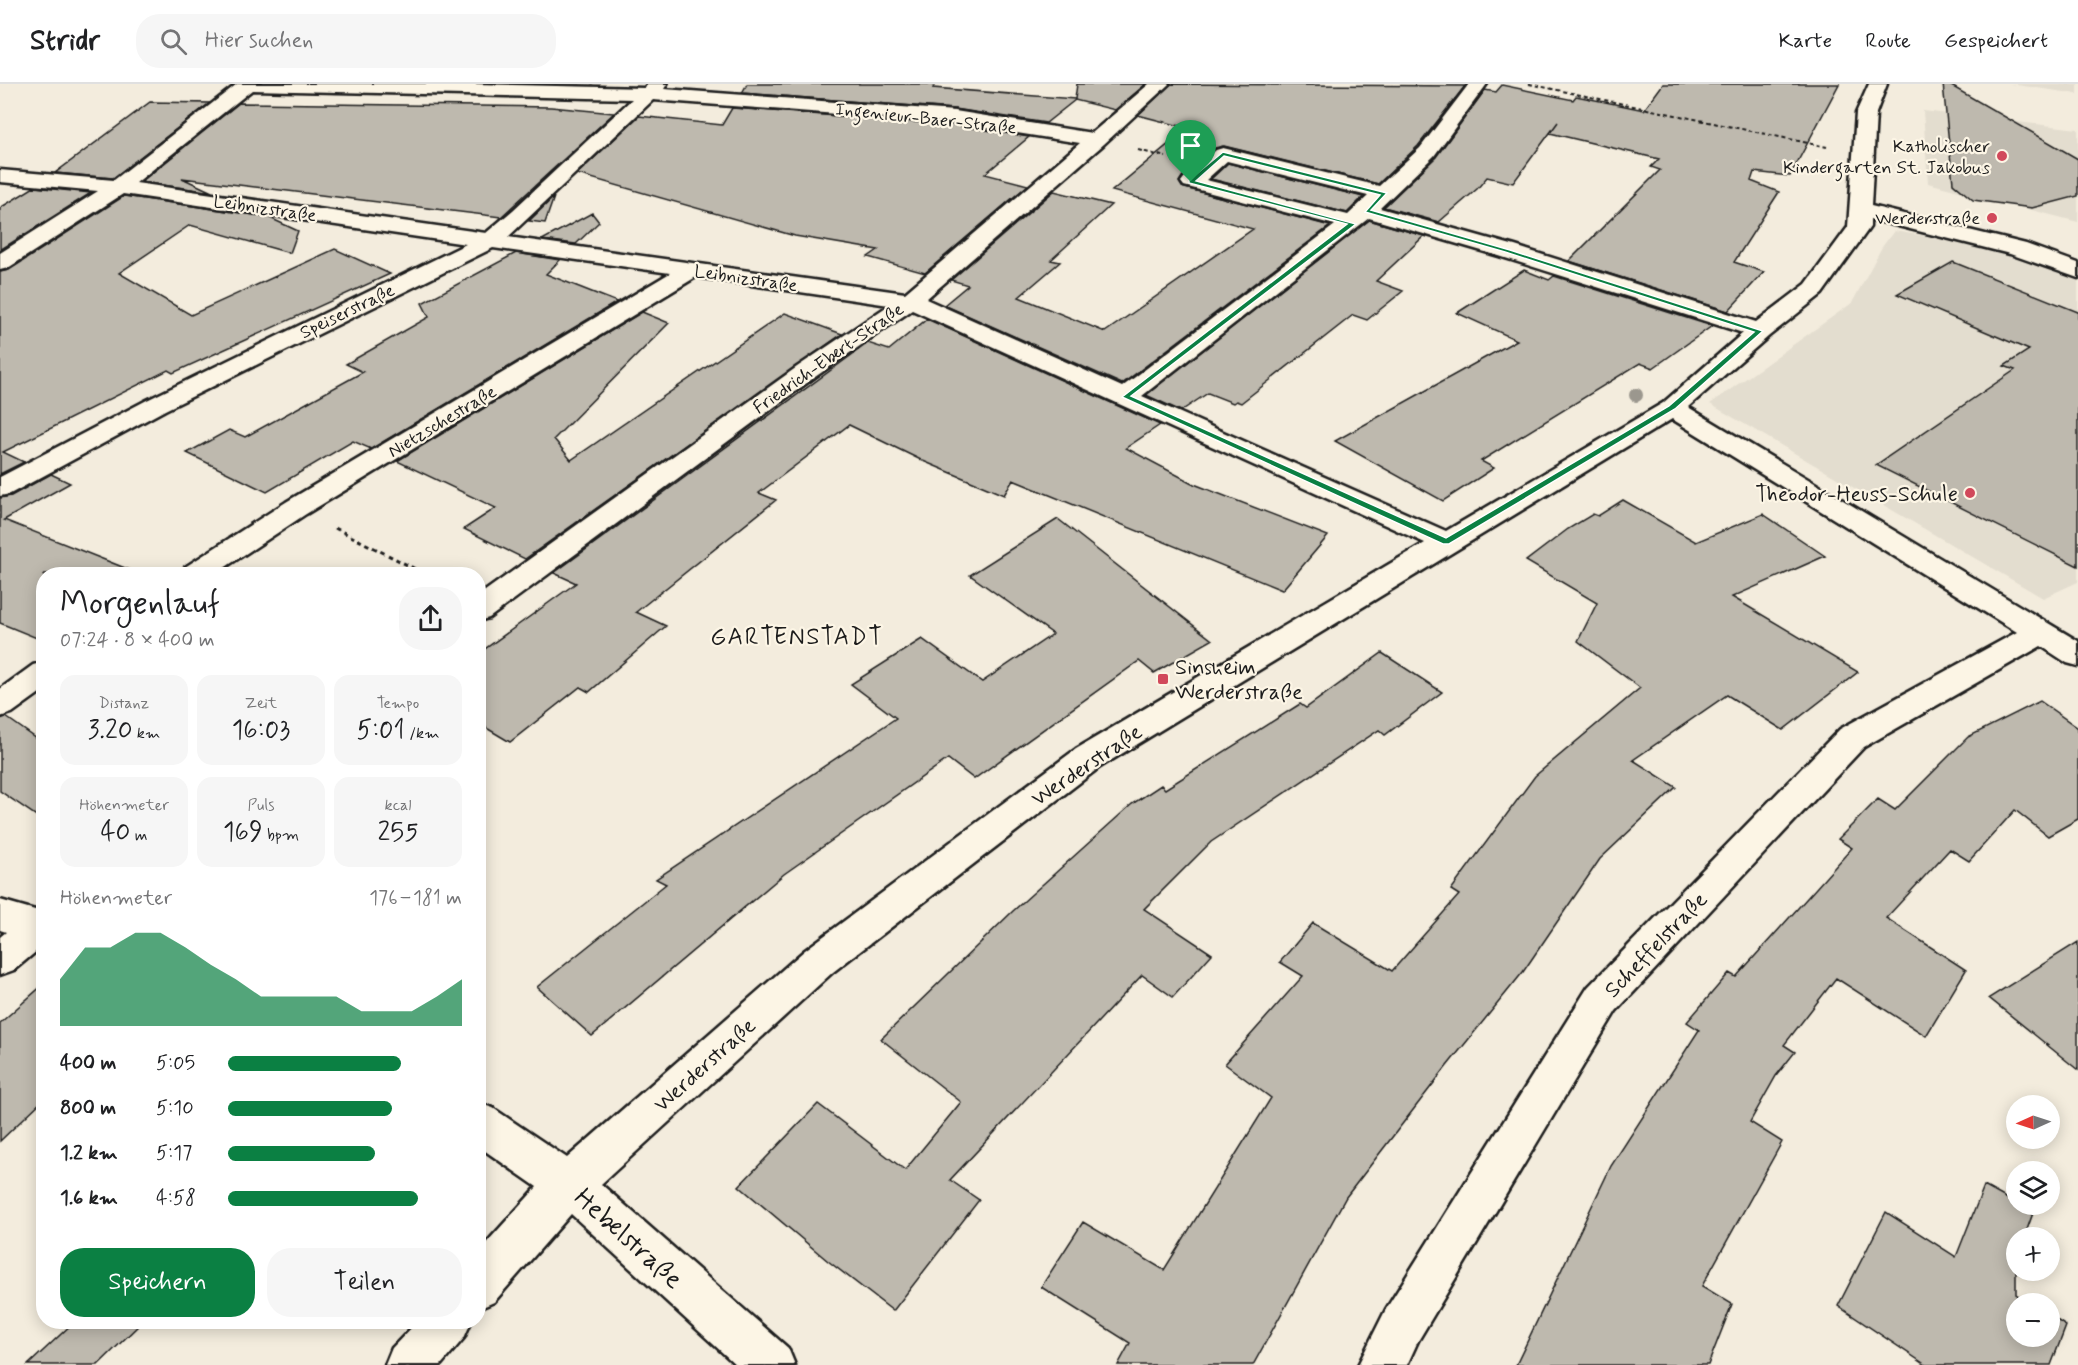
<!DOCTYPE html>
<html lang="de">
<head>
<meta charset="utf-8">
<style>
  :root { --surface:#fff; --page:#f6f6f6; --text:#202124; --muted:#757577; --line:#e0e0e0; --accent:#0b8043 }
  body { margin:0; font-family:Mynerve,sans-serif; background:var(--page); color:var(--text); height:100vh; display:flex; flex-direction:column; font-size:22px; white-space:nowrap }
  * { box-sizing:border-box; margin:0 }
  p { font-size:20px; color:var(--muted) }
  .icon { flex:none; width:33px; height:33px; fill:none; stroke:currentColor; stroke-width:2; stroke-linecap:round; stroke-linejoin:round }
  .map { position:relative; flex:1; overflow:hidden }
  .drawer { position:absolute; left:36px; top:483px; width:450px; height:762px; display:flex; flex-direction:column; background:var(--surface); border-radius:24px; box-shadow:0 3px 15px #0003 }
  .drawer>* { flex:none }
  .needle { width:39px; rotate:267deg }
  .fabs { position:absolute; left:2006px; top:1011px; display:grid; gap:12px }
  .fabs a { display:grid; place-items:center; width:54px; height:54px; border-radius:50%; background:var(--surface); box-shadow:0 3px 15px #0003; font-size:30px }
  .pin { position:absolute; display:grid; place-items:center; width:51px; height:51px; color:#fff; margin:-62px -26px; border-radius:50% 50% 50% 0; rotate:-45deg; box-shadow:0 0 6px #0007 }
  .pin .icon { rotate:45deg }
  .round { display:grid; place-items:center; flex:none; width:63px; height:63px; border-radius:24px; background:var(--page) }
  .head { display:flex; align-items:center; justify-content:space-between; height:102px; padding:0 24px }
  h1 { font-size:33px; font-weight:600; line-height:45px }
  .metrics { display:grid; grid-template-columns:repeat(3,1fr); gap:9px; height:102px; padding:6px 24px }
  .metrics div { display:grid; align-content:center; border-radius:15px; background:var(--page); text-align:center }
  .metrics b { font-size:26px; font-weight:600 }
  .metrics small { font-size:16px; font-weight:400 }
  .metrics p { font-size:16px }
  .chart { height:168px; padding:12px 24px }
  .chart p { display:flex; justify-content:space-between }
  .chart svg { width:100%; height:108px; margin-top:6px; fill:var(--accent); opacity:.7 }
  .button { display:flex; gap:12px; margin-top:auto; padding:12px 24px }
  .button a { flex:1; height:69px; border-radius:24px; background:var(--accent); color:#fff; font-size:24px; font-weight:600; line-height:69px; text-align:center }
  .button a+a { background:var(--page); color:var(--text) }
  ul { padding:0 24px; list-style:none; font-size:20px }
  li { display:grid; grid-template-columns:96px 72px 1fr; align-items:center; height:45px }
  li i { height:15px; border-radius:8px; background:var(--accent) }
  header { display:flex; align-items:center; gap:36px; box-sizing:border-box; height:84px; padding:0 30px; background:var(--surface); border-bottom:2px solid var(--line) }
  header strong { font-size:28px }
  nav { display:flex; gap:33px; margin-inline-start:auto; font-size:21px }
  .search { width:420px; height:54px; background:var(--page); display:flex; align-items:center; gap:15px; box-sizing:border-box; padding:0 21px; border-radius:24px; color:var(--muted); font-size:22px }
  .map>svg:first-child { display:block }
</style>
</head>
<body>
<header>
<strong>Stridr</strong>
<div class="search"><svg class="icon" aria-label="search" viewBox="0 0 24 24"><circle cx="10" cy="10" r="6"/><path d="M15 15l6 6"/></svg>Hier suchen</div>
<nav><a>Karte</a><a>Route</a><a>Gespeichert</a></nav>
</header>
<div class="map">
<svg width="2078" height="1281" viewBox="0 0 2078 1281">
  <rect width="100%" height="100%" fill="#f3ecdd"/>
  <filter id="ink" filterUnits="userSpaceOnUse"><feTurbulence type="fractalNoise" baseFrequency=".0167" numOctaves="2"/><feDisplacementMap in="SourceGraphic" scale="12" xChannelSelector="R" yChannelSelector="G"/><feConvolveMatrix kernelMatrix="1 2 1 2 8 2 1 2 1" color-interpolation-filters="sRGB"/></filter>
  <g filter="url(#ink)">
    <path fill="#e3ddcf" d="M2010 0H2078V10Z
      M1923 27 2078 45V138L1928 99Z
      M1894 147 1931 153 1980 165 2078 177V498L2043 514 1710 320 1852 219 1882 163Z"/>
    <path fill="#d3cec1" stroke="#78756e" stroke-width="1.5" d="M1229 78 1365 112 1344 130 1208 96Z"/>
    <path fill="#beb9ae" stroke="#1c1c1c" stroke-width="1.5" d="M747 0H935L933 4 1075 15 1077 0H1146L1115 26 1075 16 1046 39 955 25 742 9Z
      M1171 0 1465 2 1418 62 1378 100 1224 62 1215 64 1182 93 1179 98 1182 103 1330 142 1122 300 944 221 968 201 951 196 1054 107 1111 121 1051 176 1060 178 1019 213 1105 248 1253 145 1112 107 1188 44 1138 31Z
      M1663 0H1839L1790 92 1754 88 1751 97 1779 108 1734 178 1764 188 1728 227 1569 177 1660 86 1651 83 1659 75 1550 49 1558 38 1513 99 1487 93 1477 105 1439 138 1384 123 1436 73 1485 6 1496 8 1502 1 1573 16 1576 12 1644 26Z
      M1943 0H1948L2078 75V112L2032 124 1973 116 1953 99Z
      M150 18 210 19 113 94 55 89Z
      M239 19 551 23 614 29 501 133 182 94 212 108 141 98Z
      M732 24 955 41 1029 53 985 90 1028 101 925 189 868 173 878 166 795 152 577 90 639 32 722 41Z
      M1228 79 1363 113 1347 129 1211 95Z
      M34 103 91 109 0 166V124Z
      M124 112 268 133 298 147 290 169 190 141 119 189 191 231 335 165 390 190 173 289 168 286 3 368 24 378 0 390V188L9 186Z
      M554 113 545 139 529 137Z
      M592 129 599 138 576 160 542 156Z
      M1369 136 1424 152 1376 197 1403 207 1367 236 1353 231 1241 319 1236 317 1233 319 1208 309 1181 327 1146 311Z
      M516 169 560 176 546 190 617 218 371 365 353 357 267 408 187 369 229 346 245 353 363 288 346 280 429 233 422 219Z
      M1953 178 2078 228V482L1876 381 2015 286 2004 282 2029 266 1897 210Z
      M1524 186 1549 196 1554 192 1712 242 1653 284 1640 279 1481 377 1494 384 1443 417 1335 357 1517 256 1457 229Z
      M642 228 669 239 554 355 571 376 785 229 842 250 525 475 464 445 496 424 397 377Z
      M927 235 1160 341 1126 364 1194 400 1328 452 1282 506 1013 396 1004 411 923 377 849 341 759 409 776 416 636 528 666 542 589 608 580 603 510 658 478 639V570L576 499 554 489 868 259 889 266Z
      M51 390 70 399 4 436 135 488 134 490H44V557L0 539V414L11 412Z
      M1623 416 1696 458 1763 430 1825 472 1732 513 1858 588 1783 646 1727 611 1633 676 1676 703 1600 775 1523 888 1447 982 1346 1113 1253 1281H1118L1130 1259 1041 1203 1083 1138 1164 1186 1271 1014 1225 980 1303 892 1280 878 1313 839 1392 887 1459 811 1451 806 1535 692 1640 604 1578 557 1597 519 1526 477 1568 445 1593 430 1598 432Z
      M1058 435 1212 556 1154 589 1139 577 974 695 948 675 784 790 592 952 537 903 666 800 656 795 896 634 851 600 922 555 982 598 1053 550 970 491Z
      M1382 569 1442 608 1385 651 1379 646 1211 758 1144 825 1212 870 1173 913 1142 891 950 1096 979 1116 893 1227 828 1177 739 1102 818 1020 905 1086 961 1018 881 955 1013 827 1132 720 1161 701 1165 705 1300 620 1306 624Z
      M2040 617 2078 644V735L2048 752 2015 726 1969 777 1950 765 1886 834 1966 886 1926 952 1836 894 1784 961 1795 968 1776 992 1750 1038 1782 1058 1702 1202 1732 1220 1708 1281H1516L1611 1082 1699 946 1687 938 1729 889 1736 893 1852 764 1838 755 1878 715 1895 726 1968 653Z
      M6 633 44 660V737L0 707V635Z
      M2078 858V986L1989 914Z
      M44 900V1015L0 1057V939Z
      M1984 1102 2033 1129 2024 1154H2016V1210L2030 1220H2016V1252H2049V1231L2066 1242 2051 1281H1926L1838 1222 1886 1128 1956 1173Z
      M74 1238H142L98 1281H28Z"/>
    <g fill="none" stroke-linecap="round" stroke-linejoin="round">
      <g stroke="#1c1c1c" stroke-width="5">
        <path id="minor" d="M237 0H474L644 4 648 0H667L664 5 955 27 1092 49 1149 0H1169L1104 60 926 215 1122 303 1335 141 1184 102 1181 98 1184 94 1216 66 1223 64 1379 102 1420 64 1469 0H1487L1434 72 1380 124 1515 162 1756 238 1806 200 1848 143 1856 29 1869 0H1887L1876 29 1871 122 2026 160 2078 179V194L2010 170 1870 135V143L1822 210 1769 252 1688 323 2078 557V582L2067 579 2041 562 1864 663 1616 927 1418 1257 1407 1281H1358L1386 1225 1588 903 1840 645 2017 548 1672 335 1100 683 833 888 601 1100 788 1264 795 1281H736L571 1130 494 1218 478 1225V1168L537 1103 478 1062V1019L493 1024 567 1074 805 866 1076 665 1425 459 912 226 815 293 489 534 478 537V512L797 283 889 221 696 193 306 430 215 490H181L185 483 286 418 670 189 493 164 165 326 10 410 0 412V393L147 316 466 160 123 110 8 184 0 186V169L98 107 0 98V86L114 96ZM252 6 632 15 513 126 486 149 136 99ZM653 16 955 39 1080 59 905 209 508 153ZM1227 77 1368 112 1348 131 1206 96ZM1369 134 1499 172 1743 249 1663 319 1446 447 1142 312Z
          M44 578V606L12 629 0 633V605L33 581Z
          M0 816 35 826 44 823V861L14 886 0 891V853L6 848 0 846Z
          M417 1238H471L464 1254 441 1281H385L392 1264Z"/>
      </g>
      <path stroke="#1c1c1c" stroke-width="2" stroke-dasharray="4 3" stroke-linecap="butt" d="M1529 0 1827 63
        M1138 66 1166 73"/>
      <path stroke="#1c1c1c" stroke-width="3" stroke-dasharray="4.5 4" stroke-linecap="butt" d="M335 444 425 490"/>
      <use href="#minor" fill="#fcf5e5" fill-rule="evenodd"/>
    </g>
    <circle fill="#9b978e" cx="1636" cy="311" r="7"/>
  </g>
  <path fill="#0b8043" stroke="#fff" stroke-width="1.5" fill-rule="evenodd" d="M1223 68 1387 109 1371 126 1510 166 1763 247 1675 325 1449 460H1443L1122 313 1347 140 1189 99V96ZM1224 72 1380 111 1365 128 1505 168 1754 248 1669 322 1446 454 1131 312 1356 140 1196 97Z"/>
  <g fill="#d1495b" stroke="#fcf5e5" stroke-width="2">
    <circle cx="2002" cy="72" r="6"/>
    <circle cx="1992" cy="134" r="6"/>
    <circle cx="1970" cy="409" r="6"/>
    <rect x="1157" y="589" width="12" height="12" rx="3"/>
  </g>
  <g text-anchor="middle" stroke-width="4.5" stroke-linejoin="round" paint-order="stroke">
    <g font-size="18" fill="#1c1c1c" stroke="#fcf5e5">
      <text transform="translate(926 34) rotate(6)" y="6">Ingenieur-Baer-Straße</text>
      <text transform="translate(265 124) rotate(8)" y="6">Leibnizstraße</text>
      <text transform="translate(746 194) rotate(8)" y="6">Leibnizstraße</text>
      <text transform="translate(347 227) rotate(-26)" y="6">Speiserstraße</text>
      <text transform="translate(828 274) rotate(-35)" y="6">Friedrich-Ebert-Straße</text>
      <text transform="translate(442 337) rotate(-31)" y="6">Nietzschestraße</text>
    </g>
    <g font-size="18" fill="#1c1c1c" stroke="#fcf5e5" text-anchor="end">
      <text x="1990" y="68">Katholischer<tspan x="1990" dy="21">Kindergarten St. Jakobus</tspan></text>
      <text x="1980" y="140">Werderstraße</text>
    </g>
    <g font-size="22" fill="#1c1c1c" stroke="#fcf5e5" text-anchor="end">
      <text x="1958" y="417">Theodor-Heuss-Schule</text>
      <text x="1175" y="590" text-anchor="start">Sinsheim<tspan x="1175" dy="25">Werderstraße</tspan></text>
    </g>
    <g font-size="22" fill="#1c1c1c" stroke="#fcf5e5">
      <text transform="translate(1086 680) rotate(-34)" y="8">Werderstraße</text>
      <text transform="translate(1655 860) rotate(-46)" y="8">Scheffelstraße</text>
      <text transform="translate(704 980) rotate(-42)" y="8">Werderstraße</text>
    </g>
    <g font-size="24" letter-spacing="1.5" fill="#1c1c1c" stroke="#fcf5e5">
      <text x="797" y="560">GARTENSTADT</text>
    </g>
    <g font-size="27" fill="#1c1c1c" stroke="#fcf5e5">
      <text transform="translate(629 1154) rotate(42)" y="9">Hebelstraße</text>
    </g>
  </g>
</svg>
<div class="fabs">
<a><svg class="needle" viewBox="-14 -14 28 28"><path d="M0-13l5 13h-10z" fill="#e53935"/><path d="M0 13l5-13h-10z" fill="#757577"/></svg></a>
<a><svg class="icon" aria-label="layers" viewBox="0 0 24 24"><path d="M12 4l9 5-9 5-9-5zM3 14l9 5 9-5"/></svg></a>
<a>+</a>
<a>−</a>
</div>
<div class="pin" style="left:1191px;top:98px;background:#1e9e55"><svg class="icon" aria-label="arrive" viewBox="0 0 24 24"><path d="M6 21V4h12l-3 4 3 4H6"/></svg></div>
<section class="drawer">
<div class="head"><div><h1>Morgenlauf</h1><p>07:24 · 8 × 400 m</p></div><a class="round"><svg class="icon" aria-label="share" viewBox="0 0 24 24"><path d="M12 15V3M7 8l5-5 5 5M5 13v7h14v-7"/></svg></a></div>
<div class="metrics">
<div><p>Distanz</p><b>3.20<small> km</small></b></div>
<div><p>Zeit</p><b>16:03</b></div>
<div><p>Tempo</p><b>5:01<small> /km</small></b></div>
</div>
<div class="metrics">
<div><p>Höhenmeter</p><b>40<small> m</small></b></div>
<div><p>Puls</p><b>169<small> bpm</small></b></div>
<div><p>kcal</p><b>255</b></div>
</div>
<div class="chart"><p><span>Höhenmeter</span>176–181 m</p>
<svg viewBox="0 0 160 44" preserveAspectRatio="none"><path d="M0 44V25L10 12L20 12L30 6L40 6L50 12L60 19L70 25L80 32L90 32L100 32L110 32L120 38L130 38L140 38L150 32L160 25V44z"/></svg>
</div>
<ul>
<li><b>400 m</b>5:05<i style="width:74%"></i></li>
<li><b>800 m</b>5:10<i style="width:70%"></i></li>
<li><b>1.2 km</b>5:17<i style="width:63%"></i></li>
<li><b>1.6 km</b>4:58<i style="width:81%"></i></li>
</ul>
<div class="button"><a>Speichern</a><a>Teilen</a></div>
</section>
</div>
</body>
</html>
